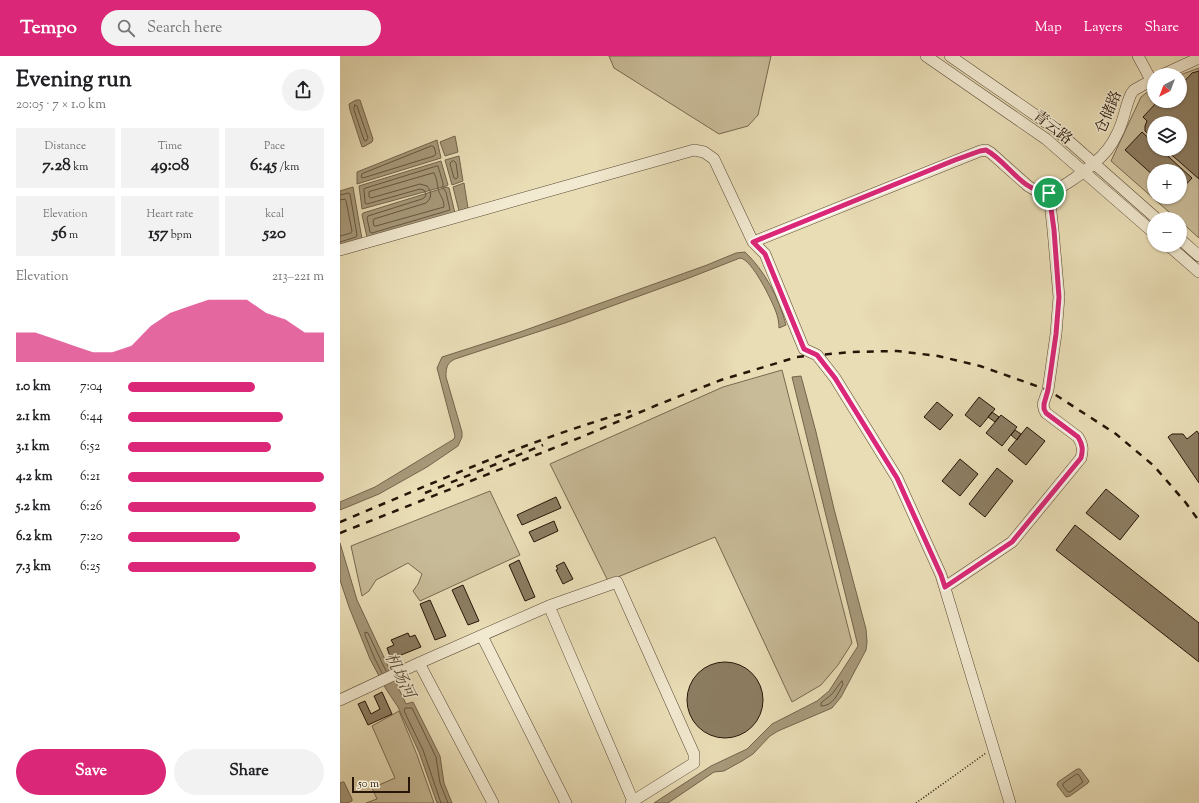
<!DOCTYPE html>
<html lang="en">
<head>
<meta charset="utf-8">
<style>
  :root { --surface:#fff; --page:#f2f2f2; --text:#202124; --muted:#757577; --accent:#db2777 }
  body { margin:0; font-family:"Sorts Mill Goudy","Noto Serif SC",serif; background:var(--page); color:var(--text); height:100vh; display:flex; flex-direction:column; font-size:15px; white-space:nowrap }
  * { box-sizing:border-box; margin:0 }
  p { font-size:13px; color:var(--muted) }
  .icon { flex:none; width:22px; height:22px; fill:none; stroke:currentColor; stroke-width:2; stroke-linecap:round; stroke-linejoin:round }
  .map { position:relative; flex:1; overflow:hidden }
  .sheet { display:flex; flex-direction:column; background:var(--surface); width:340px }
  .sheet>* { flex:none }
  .needle { width:26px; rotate:222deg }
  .fabs { position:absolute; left:807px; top:12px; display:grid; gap:8px }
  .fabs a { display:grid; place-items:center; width:40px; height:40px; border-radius:50%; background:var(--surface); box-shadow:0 1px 3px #0004; font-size:20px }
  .scale { position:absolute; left:12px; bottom:10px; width:58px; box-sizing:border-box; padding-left:4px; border:2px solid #271507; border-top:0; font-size:11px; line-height:14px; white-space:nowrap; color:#271507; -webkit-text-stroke:3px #f1e9d0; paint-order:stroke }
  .pin { position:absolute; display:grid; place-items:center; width:34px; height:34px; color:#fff; margin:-17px; border:2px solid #fff; border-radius:50%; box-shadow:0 1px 4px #0007 }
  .round { display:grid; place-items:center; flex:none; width:42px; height:42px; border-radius:21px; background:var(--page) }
  .summary { display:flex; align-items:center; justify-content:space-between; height:68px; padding:0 16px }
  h1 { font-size:22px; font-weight:700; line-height:30px }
  .figures { display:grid; grid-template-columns:repeat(3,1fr); gap:6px; height:68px; padding:4px 16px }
  .figures div { display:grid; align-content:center; border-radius:0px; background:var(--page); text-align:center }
  .figures b { font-size:17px; font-weight:700 }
  .figures small { font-size:11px; font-weight:400 }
  .figures p { font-size:11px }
  .chart { height:112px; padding:8px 16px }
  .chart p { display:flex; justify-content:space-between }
  .chart svg { width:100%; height:72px; margin-top:4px; fill:var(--accent); opacity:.7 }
  .action { display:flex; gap:8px; margin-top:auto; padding:8px 16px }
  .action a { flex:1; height:46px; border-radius:24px; background:var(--accent); color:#fff; font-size:16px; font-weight:700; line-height:46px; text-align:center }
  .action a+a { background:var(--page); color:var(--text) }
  ul { padding:0 16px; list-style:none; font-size:13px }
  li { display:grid; grid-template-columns:64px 48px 1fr; align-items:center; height:30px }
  li i { height:10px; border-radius:5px; background:var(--accent) }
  header { display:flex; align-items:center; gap:24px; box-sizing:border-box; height:56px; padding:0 20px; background:var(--accent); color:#fff }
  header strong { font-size:19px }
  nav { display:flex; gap:22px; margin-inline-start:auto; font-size:14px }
  .search { width:280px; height:36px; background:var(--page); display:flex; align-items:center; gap:10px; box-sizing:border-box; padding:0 14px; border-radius:22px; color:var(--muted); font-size:15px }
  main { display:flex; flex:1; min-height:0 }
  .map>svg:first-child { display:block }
</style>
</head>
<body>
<header>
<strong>Tempo</strong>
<div class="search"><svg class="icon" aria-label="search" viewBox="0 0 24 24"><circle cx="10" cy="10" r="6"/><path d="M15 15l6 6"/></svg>Search here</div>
<nav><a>Map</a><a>Layers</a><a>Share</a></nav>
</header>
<main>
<section class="sheet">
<div class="summary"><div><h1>Evening run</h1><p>20:05 · 7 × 1.0 km</p></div><a class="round"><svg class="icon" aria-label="share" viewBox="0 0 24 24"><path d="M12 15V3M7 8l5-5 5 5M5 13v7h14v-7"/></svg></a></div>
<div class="figures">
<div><p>Distance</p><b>7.28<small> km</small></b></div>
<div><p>Time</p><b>49:08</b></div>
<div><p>Pace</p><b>6:45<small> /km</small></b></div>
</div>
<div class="figures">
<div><p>Elevation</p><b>56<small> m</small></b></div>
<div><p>Heart rate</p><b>157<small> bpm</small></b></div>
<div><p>kcal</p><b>520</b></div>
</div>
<div class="chart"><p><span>Elevation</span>213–221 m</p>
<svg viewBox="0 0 160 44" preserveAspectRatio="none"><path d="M0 44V26L10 26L20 30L30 34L40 38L50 38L60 34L70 22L80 14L90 10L100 6L110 6L120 6L130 14L140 18L150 26L160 26V44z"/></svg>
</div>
<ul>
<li><b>1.0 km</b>7:04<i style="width:65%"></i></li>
<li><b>2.1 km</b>6:44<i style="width:79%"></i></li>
<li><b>3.1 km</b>6:52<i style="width:73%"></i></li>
<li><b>4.2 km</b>6:21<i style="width:100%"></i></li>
<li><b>5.2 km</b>6:26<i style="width:96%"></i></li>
<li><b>6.2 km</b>7:20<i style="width:57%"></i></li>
<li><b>7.3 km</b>6:25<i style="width:96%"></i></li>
</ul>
<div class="action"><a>Save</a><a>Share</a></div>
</section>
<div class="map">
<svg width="859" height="747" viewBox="0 0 859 747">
  <rect width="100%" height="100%" fill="#e9ddb6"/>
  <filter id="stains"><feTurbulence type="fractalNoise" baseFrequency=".005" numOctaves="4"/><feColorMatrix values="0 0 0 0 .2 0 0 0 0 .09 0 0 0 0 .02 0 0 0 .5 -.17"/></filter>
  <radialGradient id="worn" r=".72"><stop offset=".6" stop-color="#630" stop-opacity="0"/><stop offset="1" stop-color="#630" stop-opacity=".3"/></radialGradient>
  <path fill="#c8bb98" stroke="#786850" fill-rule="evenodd" d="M269 0H431L418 59 408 70 379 78 274 12Z
    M859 12V182L840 165V163H837L771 105 801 41 814 31V45H840V19ZM814 67H840V93H814ZM814 115H840V141H814Z
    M442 314 512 587 498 609 481 629 452 646 375 481 268 525 210 408 383 331Z
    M150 435 180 499 80 545 73 535 78 528 82 518 68 507 36 524 29 535 22 540 11 490Z
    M59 655 77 699 94 747H26L37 743 32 732 55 722 32 670Z"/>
  <path fill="#a7997a" stroke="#74644c" d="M16 44H20L33 83 32 86 25 90 22 91 10 54 9 48Z
    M115 80 118 96 105 100 100 86Z
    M97 84 101 102 17 128V116Z
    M119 100 123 125 112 129 105 104Z
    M101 105 108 129 106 130 22 153 19 130Z
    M124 127 128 152 119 155 113 131Z
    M13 131 22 183 0 190V135Z
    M107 131 109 132 115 157 27 181 22 159 23 157Z
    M405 196C425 215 439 242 446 269L439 272C439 267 438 261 436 256 432 245 412 203 400 202L349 222 225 267 115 303C107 307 106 311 106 321L122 376V381L118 390 87 411 39 438 0 454V446L35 431 114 383 115 380 97 312 102 301 180 276 367 209 396 197Z
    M461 320 476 376 494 453 526 573 527 586 526 594 501 641 492 652 438 675 430 680 413 698 402 705 384 715 374 716 328 747H314L371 710 407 693 432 668 477 645 489 635 518 590 452 321Z
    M0 487 17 544 66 648 73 646 100 700 104 727 112 747H97L79 696 58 651 46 633 30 603 9 551 0 524Z
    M737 713H740L749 725 748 727 730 740 726 741 717 729 718 726Z
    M3 726H4L12 743V745L7 747H0V727Z"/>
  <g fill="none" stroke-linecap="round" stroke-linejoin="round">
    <path stroke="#675740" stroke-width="1" d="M15 49 17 50 28 82 26 85 24 84 14 54Z
      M92 90 94 91 96 98 94 100 23 122 21 121 22 118Z
      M114 105 116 107 118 121 116 123 114 122 110 108 111 106Z
      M98 110 103 127V132L106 136 110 154 32 177 30 176 27 162 28 160 82 143 85 141 86 138 84 134 80 133 27 148 25 147 24 133Z
      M94 117C97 122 97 127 98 132 99 139 104 142 104 151L36 170H34L33 165 34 163 86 147C92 142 92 136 87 130L80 128 31 142 29 141V136Z
      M0 139 8 137 10 138 17 179 16 181 0 186
      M0 144 5 143 6 145 12 175 11 177 0 180
      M42 617 34 601 25 579V576L28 577 46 615
      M502 625 503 628C498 638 493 650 481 650V647L492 638Z
      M737 718 739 719 743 726 730 736H728L723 730V728Z
      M101 747 83 694 64 655 65 652H72L96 701 100 727 108 747"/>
  </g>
  <path fill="#8c7d62" stroke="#271507" d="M859 15V123L825 93H840V67H814V83L805 75V70L807 65 803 61 818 45H820L823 48 826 45H840V30L852 17Z
    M802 76 814 87V93H820L852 122 840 135V115H814V120L785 94Z
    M639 341 655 353 640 371 625 359Z
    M597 346 613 359 600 374 584 361Z
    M652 356 659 361 655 366 648 361Z
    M661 359 677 371 662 390 646 377Z
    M687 371 705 385 686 409 668 394Z
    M675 374 681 378 677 384 671 379Z
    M857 375 859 378V427L828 381 832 378H843L847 383Z
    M620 403 638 418 620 440 602 425Z
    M657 412 673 425 645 461 629 448Z
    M766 433 799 460 780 484 746 457Z
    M216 441 221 452 182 469 177 459Z
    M214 465 218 475 194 486 189 476Z
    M735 469 859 567V606L716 494Z
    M179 504 195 541 185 545 169 509Z
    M224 506 233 523 223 528 216 514 218 513 216 510Z
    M123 529 139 565 128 569 112 534Z
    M90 544 106 580 95 584 80 548Z
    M68 577 70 581 75 579 81 591 51 603 47 592 54 589 51 584Z
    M347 644a38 38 0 1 1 76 0a38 38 0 1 1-76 0Z
    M42 636 52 658 28 669 18 648 25 645 31 658 40 653 34 640Z"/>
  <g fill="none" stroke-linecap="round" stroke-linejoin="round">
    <g stroke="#584733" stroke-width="12">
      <path id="minor" d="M586 0 706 83 814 177
        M610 0 714 72 817 163
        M798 0 811 24
        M822 19 859 2
        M840 183 859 200
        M413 186 425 198 464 293 477 299 495 322 557 422 601 519 670 747
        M828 189 859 216
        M0 194 354 94 364 96 374 103 413 186 640 95 646 94 651 97 688 130C694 134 700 137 708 137 718 135 746 115 754 107 763 100 772 89 777 78 784 65 785 51 791 38L794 34 814 23
        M605 531 672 486 741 402C743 394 743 389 738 381L706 357 704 353 703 348 708 334 716 278 719 241 713 174 709 137
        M209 550 293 745 291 747
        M142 580 226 747
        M79 607 153 747
        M0 644 79 607 209 550 277 526 354 698V707L293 745"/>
    </g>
    <path stroke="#271507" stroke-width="1.5" stroke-dasharray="1 2" stroke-linecap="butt" d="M576 747 646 697"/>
    <use href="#minor" stroke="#f1e9d0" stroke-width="11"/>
    <path stroke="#271507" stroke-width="2.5" stroke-dasharray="7 7" stroke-linecap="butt" d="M85 437 203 389
      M0 466C96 426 191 383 291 355
      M0 477 244 380 317 349 381 324 457 301 512 296 557 295 598 300 640 310 708 334 776 378 814 410 846 447 859 465"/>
  </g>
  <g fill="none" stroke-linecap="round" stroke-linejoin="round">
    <g stroke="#fff" stroke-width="8">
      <path id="route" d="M646 94C668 106 681 135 709 137L714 174 719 241 716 278 708 334 704 348V353L706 357 738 381C743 389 743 394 741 402L672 486 605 531 601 519 557 422 495 322 477 299 464 293 425 198 413 186 615 104 640 95Z"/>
    </g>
    <use href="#route" stroke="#db2777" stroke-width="5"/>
  </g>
  <g text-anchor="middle" stroke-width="3" stroke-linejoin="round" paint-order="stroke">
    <g font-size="15" fill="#271507" stroke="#f1e9d0">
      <text transform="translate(768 56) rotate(-67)" y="5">仓储路</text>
      <text transform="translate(713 71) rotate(38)" y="5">青云路</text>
    </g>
    <g font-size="16" font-style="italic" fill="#5a4a35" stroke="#f1e9d0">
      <text transform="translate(61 619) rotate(64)" y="6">机场河</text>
    </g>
  </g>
  <rect width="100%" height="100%" filter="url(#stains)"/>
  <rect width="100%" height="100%" fill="url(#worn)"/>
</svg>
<div class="fabs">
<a><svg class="needle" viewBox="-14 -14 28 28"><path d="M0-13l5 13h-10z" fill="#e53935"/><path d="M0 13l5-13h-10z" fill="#757577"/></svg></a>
<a><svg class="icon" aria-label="layers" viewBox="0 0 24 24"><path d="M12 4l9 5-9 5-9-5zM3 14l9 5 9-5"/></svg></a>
<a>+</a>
<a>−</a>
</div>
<div class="scale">50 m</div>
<div class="pin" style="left:709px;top:137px;background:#1e9e55"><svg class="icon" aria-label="arrive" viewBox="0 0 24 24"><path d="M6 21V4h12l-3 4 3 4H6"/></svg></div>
</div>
</main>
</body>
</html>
